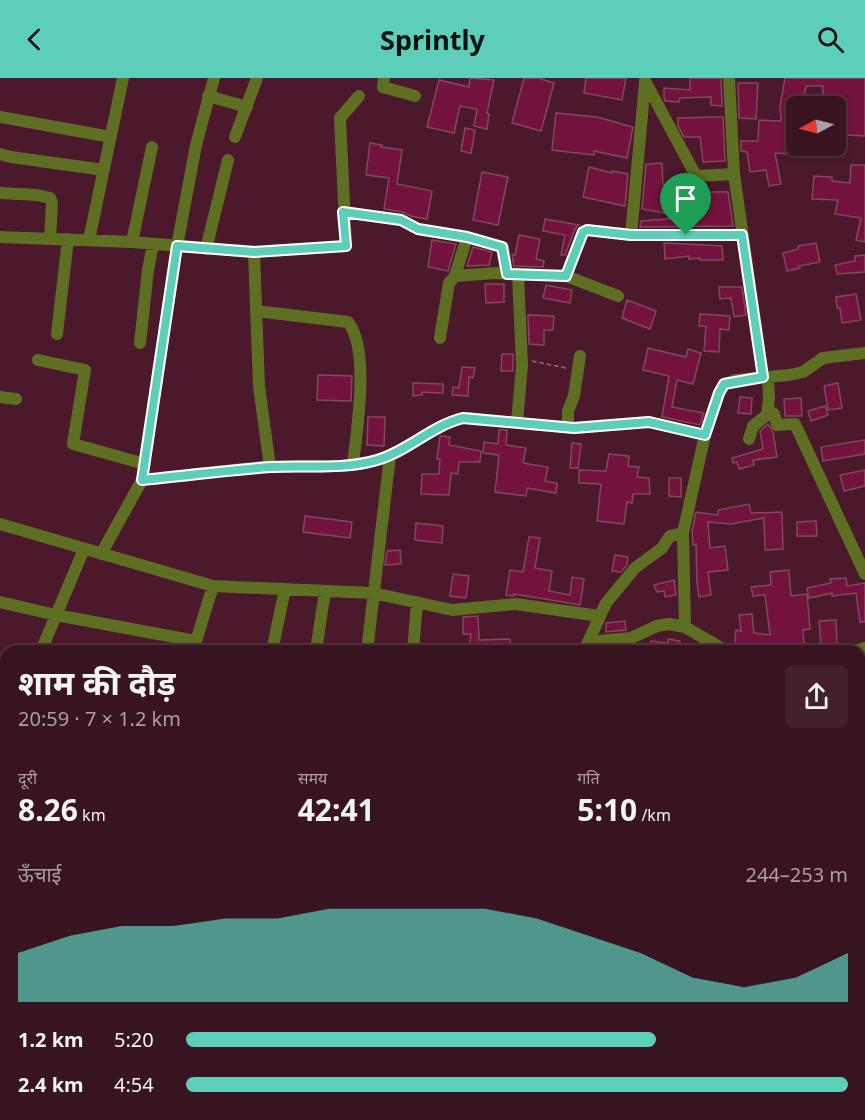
<!DOCTYPE html>
<html lang="hi">
<head>
<meta charset="utf-8">
<style>
  :root { --surface:#381320; --page:#43202d; --text:#f1f3f6; --muted:#ab9ea5; --line:#52323e; --accent:#5cceba }
  body { margin:0; font-family:"Noto Sans","Noto Sans Devanagari",sans-serif; background:var(--page); color:var(--text); height:100vh; display:flex; flex-direction:column; font-size:22px; white-space:nowrap }
  * { box-sizing:border-box; margin:0 }
  p { font-size:20px; color:var(--muted) }
  .icon { flex:none; width:33px; height:33px; fill:none; stroke:currentColor; stroke-width:2; stroke-linecap:round; stroke-linejoin:round }
  .map { position:relative; flex:1; overflow:hidden }
  .drawer { position:absolute; left:0px; top:567px; width:866px; height:476px; display:flex; flex-direction:column; background:var(--surface); border-radius:18px 18px 0 0; box-shadow:0 3px 9px #0003,0 0 0 2px var(--line) }
  .drawer>* { flex:none }
  .needle { width:39px; rotate:263deg }
  .fabs { position:absolute; left:786px; top:18px; display:grid; gap:12px }
  .fabs a { display:grid; place-items:center; width:60px; height:60px; border-radius:9px; background:var(--surface); box-shadow:0 3px 9px #0003,0 0 0 2px var(--line); font-size:30px }
  .pin { position:absolute; display:grid; place-items:center; width:51px; height:51px; color:#fff; margin:-62px -26px; border-radius:50% 50% 50% 0; rotate:-45deg; box-shadow:0 0 6px #0007 }
  .pin .icon { rotate:45deg }
  .round { display:grid; place-items:center; flex:none; width:63px; height:63px; border-radius:9px; background:var(--page) }
  .head { display:flex; align-items:center; justify-content:space-between; height:102px; padding:0 18px }
  h1 { font-size:33px; font-weight:700; line-height:45px }
  .metrics { display:grid; grid-template-columns:repeat(3,1fr); gap:9px; height:102px; padding:6px 18px }
  .metrics div { display:grid; align-content:center }
  .metrics b { font-size:30px; font-weight:700 }
  .metrics small { font-size:16px; font-weight:400 }
  .metrics p { font-size:16px }
  .chart { height:168px; padding:12px 18px }
  .chart p { display:flex; justify-content:space-between }
  .chart svg { width:100%; height:108px; margin-top:6px; fill:var(--accent); opacity:.7 }
  ul { padding:0 18px; list-style:none; font-size:20px }
  li { display:grid; grid-template-columns:96px 72px 1fr; align-items:center; height:45px }
  li i { height:15px; border-radius:8px; background:var(--accent) }
  header { display:flex; justify-content:space-between; align-items:center; height:78px; padding:0 18px; background:var(--accent); color:#111; font-size:27px; font-weight:700 }
  .map>svg:first-child { display:block }
</style>
</head>
<body>
<header><svg class="icon" aria-label="back" viewBox="0 0 24 24"><path d="M15 5l-7 7 7 7"/></svg>Sprintly<svg class="icon" aria-label="search" viewBox="0 0 24 24"><circle cx="10" cy="10" r="6"/><path d="M15 15l6 6"/></svg></header>
<div class="map">
<svg width="865" height="1042" viewBox="0 0 865 1042">
  <rect width="100%" height="100%" fill="#4b192b"/>
  <path fill="#73133d" stroke="#81495b" stroke-width="1.5" d="M470 0 494 2 487 35 489 36 487 51 474 48 477 31 460 28 454 55 427 49 439 2 469 9Z
    M524 0H538L554 5 541 53 512 45Z
    M586 0H626L622 22 584 15Z
    M690 0H721L722 28 711 27V19L679 20V24L665 23 664 20V10L690 12Z
    M785 0H865V58L846 57 844 74 836 73 837 30 823 28V8H806L802 28 794 30 790 76 775 75 781 106 769 108 766 92 750 94 747 74 741 73V63H758L759 42 781 43 780 28Z
    M738 5H758L756 41 739 40Z
    M556 35 597 39 633 49 627 80 594 73V77L552 72Z
    M715 39H723L725 83 703 84 700 59H684L678 48V40Z
    M465 50 475 52 471 75 461 73Z
    M370 65 382 67 381 69 402 72 397 106 432 113 427 141 411 138 402 134 384 131 389 100 366 97Z
    M662 85 663 107 685 105 686 109 697 108 698 114H728L733 148 640 149 641 143 680 140 681 138 642 131 646 86Z
    M851 87H865V164L856 162 861 140 835 136 838 122 812 121 814 98 832 99V103L850 105Z
    M589 89 612 95V93L628 96 625 128 583 119Z
    M482 94 508 99 498 147 473 142Z
    M545 141 579 147 575 151 565 177H561L565 157 543 153Z
    M519 157 540 161 536 181 544 183 543 189 514 188 512 177H515Z
    M432 162 456 166 448 193 428 189Z
    M664 165 722 168 723 182H700V180L689 181V178L665 181Z
    M816 165 820 184 799 188 800 190 787 193 783 175 798 171V168Z
    M473 169 492 174 489 187 467 188Z
    M865 177V194L837 196 835 187 855 183V178Z
    M485 206H504V224L486 225Z
    M546 207 572 212 570 225 543 220Z
    M719 209H742L746 237 734 239 731 220 720 221Z
    M856 216 861 242 842 245 840 230H837L836 219Z
    M627 222 656 233 650 251 622 240Z
    M700 236 730 238 729 252 720 251 719 274 704 273 706 248H699Z
    M528 237 554 238 553 252H544V267L529 266Z
    M648 270 686 279 688 271 701 275 693 306 677 302 672 329 704 335 700 347 662 339 669 298 643 292Z
    M502 276H513V293H501Z
    M462 289 475 290 473 300 469 299 468 318 452 317 453 309 459 310Z
    M318 297 352 298 351 323 317 322Z
    M413 305 443 306V315L422 314V317L413 318Z
    M838 305 842 330 828 332 824 308Z
    M740 319 752 320 751 336 738 335Z
    M801 320 802 338H785L784 321Z
    M825 328 828 337 811 343 808 333Z
    M368 339H385L384 368 367 367Z
    M768 346 773 354 777 379 753 382 754 387 739 391 737 384 733 385 732 380 763 371 760 353Z
    M499 352H507L506 367 526 370 523 385 548 389 545 403 557 405 556 415 527 410 526 418 495 414 499 377 483 375 484 364 498 366Z
    M440 358 450 359 449 367 481 373 480 384H459L458 396 451 395 449 417 421 416 422 396H439L440 381H437Z
    M865 362V376L823 383 821 369Z
    M572 365 581 366 578 390H570Z
    M609 376 629 378 628 388 639 389 637 399 649 400 650 416H633L632 425 627 424 624 446 597 443 601 406 579 405V392L606 393Z
    M865 392V408L844 413 840 397Z
    M669 400H681V419L669 418Z
    M749 426 751 435 782 434 783 471 765 472 764 440 731 446 708 444 710 470 725 468 728 492 708 494 711 517 699 519 697 505 696 466 693 467 692 453 696 434 718 437V432Z
    M305 438 352 444 350 460 303 454Z
    M816 443 817 458H797V444Z
    M416 445 443 448 442 465 415 462Z
    M529 459 540 460 535 490 552 493 549 513 570 517 572 499 584 501 580 527 514 516V518L506 517 510 492 523 494Z
    M400 472 401 486 385 487 387 473Z
    M615 477 628 479 627 487 621 494 612 493Z
    M789 492 791 518 807 516 810 551 803 552 804 568 782 570V573H745L734 570 736 552 741 553 739 537 752 536 754 555 770 557 765 517 753 518 751 509 771 507 770 494Z
    M453 496 469 498 466 520 450 518Z
    M846 500 847 508 865 505V544H860L856 515 832 518V515L809 520 807 510 831 505 830 501Z
    M674 502 676 517 665 519 664 513 657 514 654 507Z
    M478 538 479 562 510 561 511 573H469L471 556H463V539Z
    M836 542 837 566 821 567 819 543Z
    M625 543 626 552 606 554V545Z
    M668 561 680 563 679 573 650 571 651 563 668 565Z"/>
  <g fill="none" stroke-linecap="round" stroke-linejoin="round">
    <path stroke="#906c79" stroke-width="1.5" stroke-dasharray="4.5 3" stroke-linecap="butt" d="M532 283 566 290"/>
    <path stroke="#5e6e22" stroke-width="12" d="M384 0 383 9 415 18
      M729 0 734 96 763 299
      M645 3 696 98 734 96
      M208 18 247 29
      M0 39 111 59
      M235 59 257 0
      M0 76 11 79 104 92
      M0 115 37 117 50 120 52 125 50 161
      M343 134 401 142 418 151 467 159 503 169 507 196
      M631 157 645 5
      M0 159 132 164 254 174 346 168 340 40 359 18
      M89 162 123 0
      M132 164 152 69
      M206 171 228 82
      M254 174 259 308 270 389
      M455 198 495 195 566 198 583 154 587 152 631 157H742
      M566 198 618 218
      M256 233 348 244C370 271 357 352 353 386
      M57 256 68 161
      M440 260 449 205 455 198 467 159
      M140 265 148 192 153 166
      M38 282 85 292 73 366 145 386
      M0 319 16 321
      M768 332 774 336 777 347 795 346 865 496
      M517 344 522 288 518 196
      M568 350V333L574 318 580 278
      M749 361 753 348 767 337 769 321 768 299
      M142 402C185 398 228 391 271 389 305 387 343 392 377 382 408 373 431 348 463 340L574 350 649 344 705 357
      M0 446 213 508 373 515 452 532 516 526 599 538
      M683 455 685 549
      M101 476 142 402 177 168 196 67 214 0
      M0 524 56 537 196 563
      M589 564 631 560 657 548 669 546 685 549 726 573
      M43 569 66 573
      M41 573 84 471
      M193 573 213 508
      M272 573 285 511
      M316 573 325 513
      M367 573 390 378
      M413 573 417 524
      M584 573 606 525 635 490 662 470 670 458 683 455 705 357 719 315 725 306 736 302 789 297 803 294 823 280 865 275
      M854 573 865 570
      M0 642 6 633
      M0 750 4 751
      M0 781 6 782
      M860 796 865 797
      M860 912 865 908
      M860 944 865 945
      M860 959 865 960
      M745 1036 770 1042
      M20 1042 21 1036
      M56 1042 57 1036
      M97 1042 99 1036
      M143 1042 144 1036
      M181 1042 182 1036
      M249 1042 251 1036
      M371 1042 372 1036
      M450 1042 452 1036
      M491 1042 493 1036
      M824 1042 825 1036"/>
    <path stroke="#7b8f2f" stroke-width="15" d="M860 867 865 860
      M650 1042 658 1036"/>
  </g>
  <g fill="none" stroke-linecap="round" stroke-linejoin="round">
    <g stroke="#fff" stroke-width="12">
      <path id="route" d="M343 134 401 142 418 151 467 159 502 169 507 196 566 198 583 154 587 152 631 157H742L763 299 724 306 719 315 705 357 649 344 574 350 463 340C431 348 408 373 377 382 343 392 305 387 271 389 228 392 185 398 142 402L177 168 254 174 346 168Z"/>
    </g>
    <use href="#route" stroke="#5cceba" stroke-width="8"/>
  </g>
</svg>
<div class="fabs">
<a><svg class="needle" viewBox="-14 -14 28 28"><path d="M0-13l5 13h-10z" fill="#e53935"/><path d="M0 13l5-13h-10z" fill="#ab9ea5"/></svg></a>
</div>
<div class="pin" style="left:686px;top:157px;background:#1e9e55"><svg class="icon" aria-label="arrive" viewBox="0 0 24 24"><path d="M6 21V4h12l-3 4 3 4H6"/></svg></div>
<section class="drawer">
<div class="head"><div><h1>शाम की दौड़</h1><p>20:59 · 7 × 1.2 km</p></div><a class="round"><svg class="icon" aria-label="share" viewBox="0 0 24 24"><path d="M12 15V3M7 8l5-5 5 5M5 13v7h14v-7"/></svg></a></div>
<div class="metrics">
<div><p>दूरी</p><b>8.26<small> km</small></b></div>
<div><p>समय</p><b>42:41</b></div>
<div><p>गति</p><b>5:10<small> /km</small></b></div>
</div>
<div class="chart"><p><span>ऊँचाई</span>244–253 m</p>
<svg viewBox="0 0 160 44" preserveAspectRatio="none"><path d="M0 44V24L10 17L20 13L30 13L40 10L50 10L60 6L70 6L80 6L90 6L100 10L110 17L120 24L130 34L140 38L150 34L160 24V44z"/></svg>
</div>
<ul>
<li><b>1.2 km</b>5:20<i style="width:71%"></i></li>
<li><b>2.4 km</b>4:54<i style="width:100%"></i></li>
</ul>
</section>
</div>
</body>
</html>
